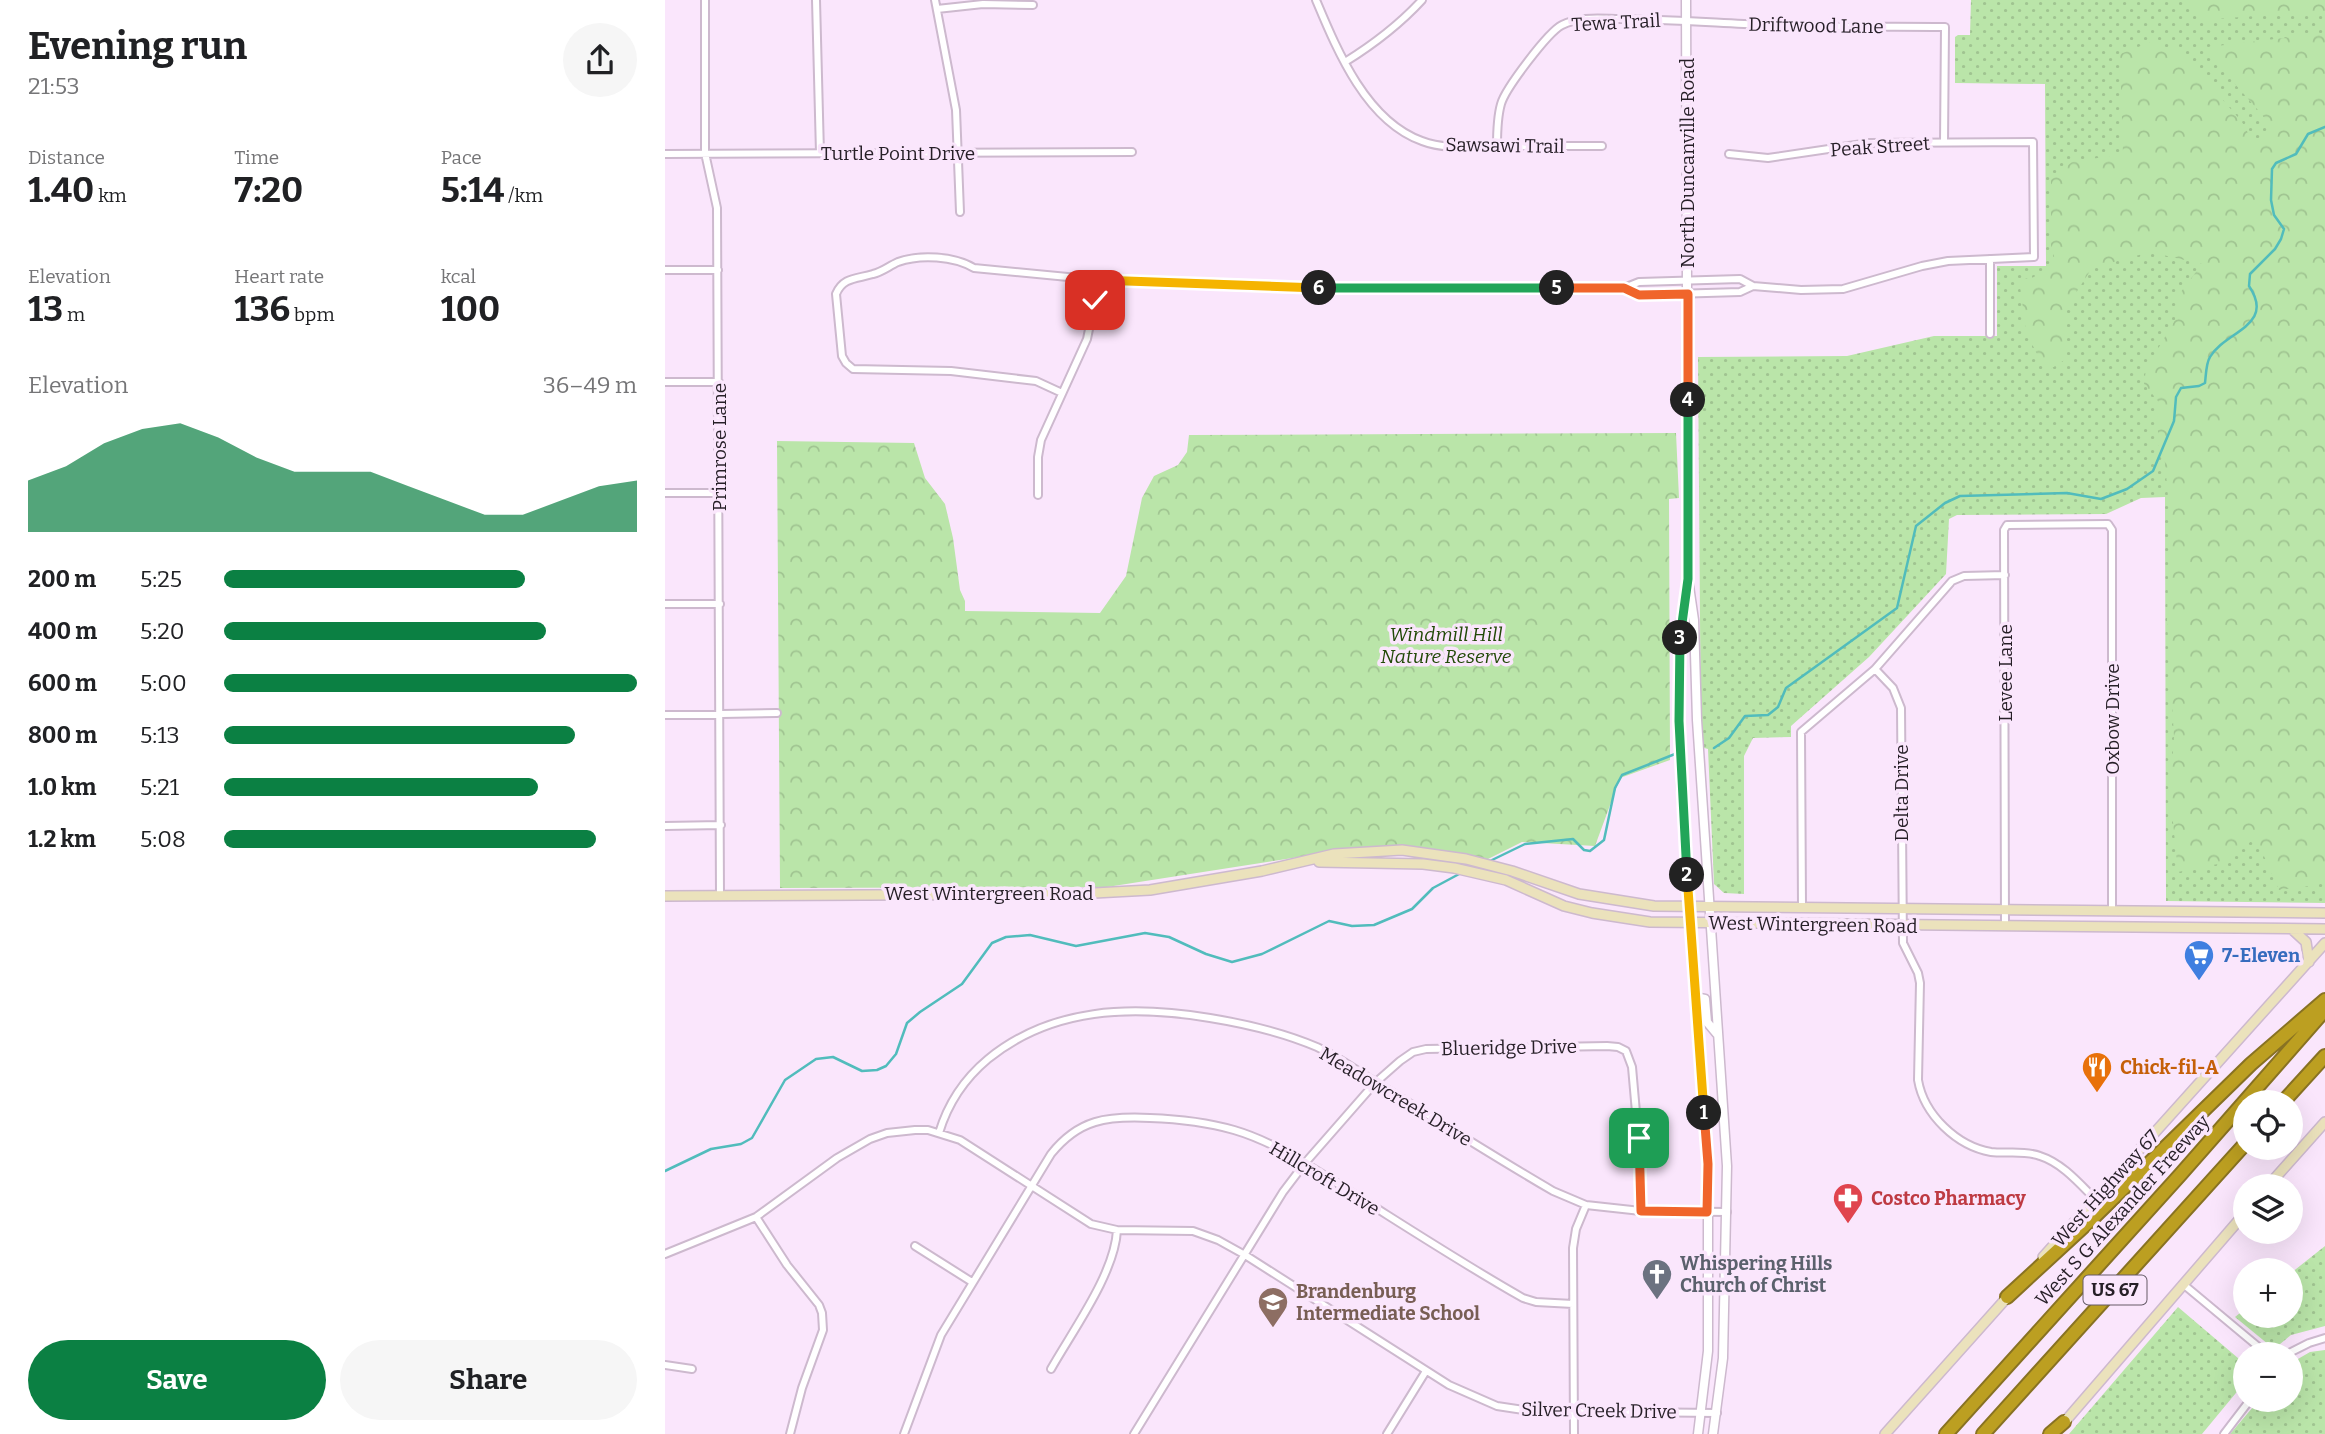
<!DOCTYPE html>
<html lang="en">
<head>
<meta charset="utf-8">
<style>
  :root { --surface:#fff; --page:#f6f6f6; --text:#202124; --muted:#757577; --accent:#0b8043 }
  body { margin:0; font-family:Bitter,serif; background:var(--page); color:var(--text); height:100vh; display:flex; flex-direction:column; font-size:26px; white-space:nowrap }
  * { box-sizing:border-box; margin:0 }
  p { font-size:23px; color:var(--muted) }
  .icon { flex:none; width:38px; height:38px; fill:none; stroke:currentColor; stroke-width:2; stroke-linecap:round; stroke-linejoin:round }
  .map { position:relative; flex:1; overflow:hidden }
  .side { display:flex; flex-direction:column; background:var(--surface); width:665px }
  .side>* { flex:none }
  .controls { position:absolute; left:1568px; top:1090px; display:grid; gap:14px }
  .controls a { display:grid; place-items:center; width:70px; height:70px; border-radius:50%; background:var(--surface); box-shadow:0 7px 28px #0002; font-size:35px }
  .pin { position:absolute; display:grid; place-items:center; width:60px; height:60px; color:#fff; margin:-30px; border-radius:14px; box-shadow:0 4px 10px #0006 }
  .km { position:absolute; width:35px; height:35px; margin:-18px; border-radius:50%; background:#222; color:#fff; font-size:19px; line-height:35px; text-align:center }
  .round { display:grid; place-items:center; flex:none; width:74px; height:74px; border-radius:37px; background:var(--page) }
  .summary { display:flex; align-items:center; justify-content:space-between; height:119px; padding:0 28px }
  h1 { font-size:38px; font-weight:700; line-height:52px }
  .stats { display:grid; grid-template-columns:repeat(3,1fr); gap:10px; height:119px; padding:7px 28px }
  .stats div { display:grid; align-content:center }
  .stats b { font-size:35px; font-weight:700 }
  .stats small { font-size:19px; font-weight:400 }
  .stats p { font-size:19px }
  .chart { height:196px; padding:14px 28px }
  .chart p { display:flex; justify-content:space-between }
  .chart svg { width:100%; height:126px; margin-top:7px; fill:var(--accent); opacity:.7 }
  .button { display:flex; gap:14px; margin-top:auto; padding:14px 28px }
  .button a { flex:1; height:80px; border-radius:42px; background:var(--accent); color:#fff; font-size:28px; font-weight:700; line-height:80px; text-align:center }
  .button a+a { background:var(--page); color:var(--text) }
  ul { padding:0 28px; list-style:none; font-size:23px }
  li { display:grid; grid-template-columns:112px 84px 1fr; align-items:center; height:52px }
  li i { height:18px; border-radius:9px; background:var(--accent) }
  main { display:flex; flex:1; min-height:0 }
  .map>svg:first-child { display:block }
</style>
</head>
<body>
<main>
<section class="side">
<div class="summary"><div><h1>Evening run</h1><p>21:53</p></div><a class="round"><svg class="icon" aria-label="share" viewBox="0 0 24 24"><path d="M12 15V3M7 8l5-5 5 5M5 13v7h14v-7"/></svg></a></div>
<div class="stats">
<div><p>Distance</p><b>1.40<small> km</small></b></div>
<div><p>Time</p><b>7:20</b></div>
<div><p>Pace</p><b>5:14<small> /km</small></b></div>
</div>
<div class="stats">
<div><p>Elevation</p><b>13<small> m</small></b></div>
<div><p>Heart rate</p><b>136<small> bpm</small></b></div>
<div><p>kcal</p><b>100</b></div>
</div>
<div class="chart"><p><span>Elevation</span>36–49 m</p>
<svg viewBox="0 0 160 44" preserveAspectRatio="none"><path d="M0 44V26L10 21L20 13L30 8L40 6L50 11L60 18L70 23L80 23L90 23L100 28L110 33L120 38L130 38L140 33L150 28L160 26V44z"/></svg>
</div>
<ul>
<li><b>200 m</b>5:25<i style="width:73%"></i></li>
<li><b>400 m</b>5:20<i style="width:78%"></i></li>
<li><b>600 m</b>5:00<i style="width:100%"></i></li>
<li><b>800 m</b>5:13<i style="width:85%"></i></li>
<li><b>1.0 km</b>5:21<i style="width:76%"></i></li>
<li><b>1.2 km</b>5:08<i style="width:90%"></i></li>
</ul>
<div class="button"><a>Save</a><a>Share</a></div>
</section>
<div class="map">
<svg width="1660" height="1434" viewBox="0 0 1660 1434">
  <defs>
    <pattern id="grass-dots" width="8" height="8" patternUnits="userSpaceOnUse" patternTransform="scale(1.75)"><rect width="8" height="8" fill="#bae5a9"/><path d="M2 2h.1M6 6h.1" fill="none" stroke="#a0c491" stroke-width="1.8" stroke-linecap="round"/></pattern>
    <pattern id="forest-crowns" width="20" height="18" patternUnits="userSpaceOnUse" patternTransform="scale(1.75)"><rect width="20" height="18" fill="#bae5a9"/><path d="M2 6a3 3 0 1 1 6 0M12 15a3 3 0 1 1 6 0" fill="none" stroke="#a0c491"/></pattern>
  </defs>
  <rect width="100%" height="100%" fill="#fae6fc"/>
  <path fill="url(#grass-dots)" d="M1306 0H1660V903L1501 901 1500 497 1476 498 1441 514 1292 515 1284 519 1281 574 1204 657 1126 726V737L1088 738 1079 756V894L1059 893 1049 884 1043 749 1036 747 1033 357 1182 356 1269 336H1332V266H1381L1380 84 1290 83V37L1293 35H1305Z
    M1660 1246V1326L1626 1335 1609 1349 1570 1317 1580 1309V1316H1626V1273Z
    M1513 1307 1580 1364V1382L1537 1434H1404Z
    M1660 1350V1434H1565L1594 1400H1626V1363L1645 1352Z"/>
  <path fill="url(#forest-crowns)" d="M1518 0H1660V15L1614 14 1538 20Z
    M1660 33V881L1652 885 1614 890 1591 838 1553 864 1513 872 1505 792 1509 737 1502 620 1505 518 1500 463 1493 445V401L1479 384 1481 369 1510 320 1512 297 1537 264 1485 252 1427 268 1401 308V359L1381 372 1361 332 1354 278H1367L1391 264 1386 245V178L1407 162 1458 154 1455 54 1486 42 1518 54 1577 122 1589 144 1606 125 1549 60 1543 47Z
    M1011 433 1014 498 1004 499 1005 760 955 778 930 846 857 842 811 865 741 852 679 850 442 887 115 888 112 441 249 443 260 478 280 504 288 538 295 590 300 601V611L435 613 461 576 477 498 489 476 513 465 522 452 524 435Z"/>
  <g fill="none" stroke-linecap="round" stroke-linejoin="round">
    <path stroke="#51bcbc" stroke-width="2.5" d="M1049 748 1064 738 1080 716 1103 715 1113 707 1121 688 1232 608 1251 526 1280 503 1295 496 1402 493 1436 499 1462 489 1488 471 1509 421 1511 397 1516 388 1534 386 1540 383C1541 375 1541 363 1545 357 1560 331 1611 326 1584 286L1585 274 1610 249 1616 239 1619 229 1609 215 1606 200 1607 169 1611 163 1631 154 1643 134 1660 127
      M825 861 860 844 908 839 919 850 925 851 939 840 950 788 957 775 1010 754
      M0 1171 46 1149 76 1144 87 1138 120 1080 151 1059 168 1057 197 1071 212 1070 221 1066 231 1054 242 1023 255 1012 297 984 327 943 341 937 365 935 411 946 480 933 504 937 541 954 567 962 597 954 664 921 687 926 709 925 747 909 768 888 796 873"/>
    <g stroke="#cdb9ce" stroke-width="10">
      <path id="minor" d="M40 0V153L52 208 55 896
        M151 0 155 153
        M270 0 291 110 295 212
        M651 0C672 50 701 121 757 141 780 150 807 146 831 146 866 146 902 146 937 146
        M272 9 318 4 368 5
        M680 62C709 44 734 25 757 0
        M832 146C832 132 832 118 836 104 840 89 883 32 897 25 914 16 938 19 955 19 1003 19 1051 23 1099 25 1159 28 1220 26 1280 27L1279 142
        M0 154 467 152
        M1325 259V334
        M0 270H53
        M959 288 974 295 1075 292 1088 286
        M0 382H54
        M397 393 371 381 286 371 188 369 181 363 177 356 171 294C178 277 192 279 208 274 217 272 224 266 233 262 255 254 289 256 309 268L434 280 679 289 959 288 974 282 1075 279 1088 286 1136 290 1178 289 1257 266 1283 261 1369 257 1368 142 1204 143 1103 158 1064 154
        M0 493H54
        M373 495V457L376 440 422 339 434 280
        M0 604H55
        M1210 669 1228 688 1236 708 1238 943 1253 973 1255 983 1253 1080C1259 1115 1292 1146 1326 1152 1342 1154 1359 1150 1375 1156 1397 1163 1414 1183 1430 1199
        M0 715 112 713
        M0 826 56 825
        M1137 907 1136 732 1210 669 1287 581 1299 576 1340 575
        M1340 926 1339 530 1342 525 1443 524 1447 530V910
        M274 1133C283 1103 299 1079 323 1059 387 1007 467 1005 545 1018 582 1024 617 1032 652 1047 678 1059 700 1077 725 1091 779 1125 833 1159 888 1191L921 1205 976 1211 1062 1212
        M91 1217 122 1265 154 1305 157 1313 158 1330 137 1388 125 1434
        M250 1246 307 1282
        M0 1254 91 1217 172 1158 205 1139 222 1133 250 1130H263L295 1140 426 1224 452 1230 528 1231 553 1240 580 1255 784 1385 832 1406 865 1411 1052 1413
        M1518 1284 1602 1354
        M1622 1354 1644 1343 1660 1338
        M0 1365 27 1369
        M386 1369C408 1330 450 1273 452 1230
        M239 1434 276 1335 386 1154C414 1119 442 1116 485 1118 514 1119 541 1122 569 1130 610 1142 646 1167 681 1189 740 1226 798 1264 858 1298L871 1302 908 1304
        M469 1434 618 1192 640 1163 710 1083 735 1061 748 1052 761 1049 942 1046 953 1047 961 1051 967 1067 976 1169V1211
        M722 1434 761 1371
        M909 1434 908 1248 911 1229 921 1205
        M1559 1434 1585 1400"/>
    </g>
    <g stroke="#cdb9ce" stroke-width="11">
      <path id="tertiary" d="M1021 0 1023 579 1029 620 1032 720 1062 1166 1058 1358 1048 1434
        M1022 589 1016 620 1014 658 1016 785 1043 1164V1351L1033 1434
        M1030 997 1040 999 1042 1022 1052 1034"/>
    </g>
    <g stroke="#cdb9ce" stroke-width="12">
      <path id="secondary" d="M654 862 758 864 789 868 841 880 899 906 927 913 985 922 1660 929
        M0 896 411 894 485 890 597 871 669 854 737 850 801 859 847 871 914 894 989 906 1660 913
        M1628 930 1641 942 1644 962
        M1603 1186 1660 1122
        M1378 1257 1660 943
        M1397 1425 1580 1213
        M1220 1434 1346 1293"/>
    </g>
    <g stroke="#887223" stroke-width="16">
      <path id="motorway" d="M1618 1102 1660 1056
        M1342 1297 1431 1215 1586 1064 1660 1000
        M1281 1434 1515 1175 1660 1010
        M1318 1434 1580 1144
        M1385 1434 1399 1422"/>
    </g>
    <use href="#minor" stroke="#fff" stroke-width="6"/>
    <use href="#tertiary" stroke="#fff" stroke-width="8"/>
    <use href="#secondary" stroke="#ebe2bc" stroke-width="9"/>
    <use href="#motorway" stroke="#bc9f21" stroke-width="12"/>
  </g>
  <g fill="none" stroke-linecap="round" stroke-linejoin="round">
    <g stroke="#fff" stroke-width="14">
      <path id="split-1" d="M974 1138 976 1211 1042 1212 1043 1164 1039 1113"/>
    </g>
    <g stroke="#fff" stroke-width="14">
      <path id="split-2" d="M1022 875 1039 1113"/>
    </g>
    <g stroke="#fff" stroke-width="14">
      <path id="split-3" d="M1015 638 1014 721 1022 875"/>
    </g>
    <g stroke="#fff" stroke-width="14">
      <path id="split-4" d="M1015 638 1023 579V400"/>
    </g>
    <g stroke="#fff" stroke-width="14">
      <path id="split-5" d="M892 288H959L974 295 1023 294V400"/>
    </g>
    <g stroke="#fff" stroke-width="14">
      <path id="split-6" d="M654 288H892"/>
    </g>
    <g stroke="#fff" stroke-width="14">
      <path id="split-7" d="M430 300 434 280 654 288"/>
    </g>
    <use href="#split-1" stroke="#f0652b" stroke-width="9"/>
    <use href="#split-2" stroke="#f5b400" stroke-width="9"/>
    <use href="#split-3" stroke="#22a559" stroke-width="9"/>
    <use href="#split-4" stroke="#22a559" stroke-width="9"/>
    <use href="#split-5" stroke="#f0652b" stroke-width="9"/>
    <use href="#split-6" stroke="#22a559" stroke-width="9"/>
    <use href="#split-7" stroke="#f5b400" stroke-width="9"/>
  </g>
  <defs>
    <g id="supermarket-pin" transform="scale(1.575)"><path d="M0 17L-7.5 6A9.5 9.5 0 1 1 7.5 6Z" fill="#3f7fe0" stroke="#fae6fc"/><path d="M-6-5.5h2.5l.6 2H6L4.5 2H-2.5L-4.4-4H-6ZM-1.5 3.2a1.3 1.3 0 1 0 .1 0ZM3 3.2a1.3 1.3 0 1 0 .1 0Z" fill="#fff"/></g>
    <g id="restaurant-pin" transform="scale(1.575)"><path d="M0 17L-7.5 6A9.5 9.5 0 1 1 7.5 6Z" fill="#e8710a" stroke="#fae6fc"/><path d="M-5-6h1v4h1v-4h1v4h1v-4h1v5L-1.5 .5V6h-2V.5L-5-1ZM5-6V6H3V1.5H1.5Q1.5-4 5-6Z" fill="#fff"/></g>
    <g id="pharmacy-pin" transform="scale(1.575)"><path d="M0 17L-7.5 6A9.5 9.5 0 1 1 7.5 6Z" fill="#e0444e" stroke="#fae6fc"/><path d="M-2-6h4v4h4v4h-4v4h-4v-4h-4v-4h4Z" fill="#fff"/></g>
    <g id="church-pin" transform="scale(1.575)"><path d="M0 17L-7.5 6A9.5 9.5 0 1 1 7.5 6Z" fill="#6b7280" stroke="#fae6fc"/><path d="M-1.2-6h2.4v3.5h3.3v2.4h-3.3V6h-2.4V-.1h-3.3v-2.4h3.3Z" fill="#fff"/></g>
    <g id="school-pin" transform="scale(1.575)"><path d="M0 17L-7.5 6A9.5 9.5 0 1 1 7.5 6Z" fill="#8d6e63" stroke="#fae6fc"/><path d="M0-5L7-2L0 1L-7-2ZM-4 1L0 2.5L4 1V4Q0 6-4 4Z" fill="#fff"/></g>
  </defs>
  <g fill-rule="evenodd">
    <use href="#supermarket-pin" x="1534" y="955"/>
    <use href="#restaurant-pin" x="1432" y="1067"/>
    <use href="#pharmacy-pin" x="1183" y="1198"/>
    <use href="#church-pin" x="992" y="1274"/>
    <use href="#school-pin" x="608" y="1302"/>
  </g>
  <g text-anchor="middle" stroke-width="7" stroke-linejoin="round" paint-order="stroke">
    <rect fill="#fae6fc" stroke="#665b67" stroke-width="2" x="1418.5" y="1275.5" width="63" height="29" rx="5"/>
    <g font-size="18" font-weight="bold" fill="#261f27">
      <text x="1450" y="1296">US 67</text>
    </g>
    <g font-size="19" fill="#261f27" stroke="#fae6fc">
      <text transform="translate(951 22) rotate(-3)" y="7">Tewa Trail</text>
      <text transform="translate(1151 25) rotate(1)" y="7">Driftwood Lane</text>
      <text transform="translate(840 145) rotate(1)" y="7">Sawsawi Trail</text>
      <text transform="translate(1215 146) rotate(-4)" y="7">Peak Street</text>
      <text x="233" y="160">Turtle Point Drive</text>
      <text transform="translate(1022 163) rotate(-90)" y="7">North Duncanville Road</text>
      <text transform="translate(54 447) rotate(-90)" y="7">Primrose Lane</text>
      <text transform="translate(1340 673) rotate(-90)" y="7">Levee Lane</text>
      <text transform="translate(1447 719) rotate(-90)" y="7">Oxbow Drive</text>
      <text transform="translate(1236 793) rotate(-90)" y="7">Delta Drive</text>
      <text x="324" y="900">West Wintergreen Road</text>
      <text transform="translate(1148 924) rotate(1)" y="7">West Wintergreen Road</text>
      <text transform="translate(844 1047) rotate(-1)" y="7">Blueridge Drive</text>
      <text transform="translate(731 1096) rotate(31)" y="7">Meadowcreek Drive</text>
      <text transform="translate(660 1178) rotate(31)" y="7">Hillcroft Drive</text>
      <text transform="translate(1440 1188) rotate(-48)" y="7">West Highway 67</text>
      <text transform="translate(1457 1210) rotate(-48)" y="7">West S G Alexander Freeway</text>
      <text transform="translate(934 1410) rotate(1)" y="7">Silver Creek Drive</text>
    </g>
    <g font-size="19" font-style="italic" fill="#214907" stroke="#fae6fc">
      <text x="781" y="641">Windmill Hill<tspan x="781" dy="22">Nature Reserve</tspan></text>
    </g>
    <g font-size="19" font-weight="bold" fill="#366cbe" stroke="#fae6fc" text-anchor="start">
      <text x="1557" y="962">7-Eleven</text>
    </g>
    <g font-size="19" font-weight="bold" fill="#c56008" stroke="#fae6fc" text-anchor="start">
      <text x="1455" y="1074">Chick-fil-A</text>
    </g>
    <g font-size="19" font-weight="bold" fill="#be3a42" stroke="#fae6fc" text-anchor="start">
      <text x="1206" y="1205">Costco Pharmacy</text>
    </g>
    <g font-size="19" font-weight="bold" fill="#5b616d" stroke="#fae6fc" text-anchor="start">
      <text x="1015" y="1270">Whispering Hills<tspan x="1015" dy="22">Church of Christ</tspan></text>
    </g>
    <g font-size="19" font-weight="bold" fill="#785e54" stroke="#fae6fc" text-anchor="start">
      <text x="631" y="1298">Brandenburg<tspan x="631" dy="22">Intermediate School</tspan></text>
    </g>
  </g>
</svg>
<div class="controls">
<a><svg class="icon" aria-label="locate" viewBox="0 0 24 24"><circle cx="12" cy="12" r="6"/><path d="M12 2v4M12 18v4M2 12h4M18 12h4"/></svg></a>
<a><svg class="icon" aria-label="layers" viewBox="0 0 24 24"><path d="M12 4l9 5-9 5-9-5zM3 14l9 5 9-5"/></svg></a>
<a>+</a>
<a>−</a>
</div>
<div class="pin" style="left:974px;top:1138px;background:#1e9e55"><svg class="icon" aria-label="arrive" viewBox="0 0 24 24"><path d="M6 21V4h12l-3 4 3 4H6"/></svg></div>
<div class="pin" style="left:430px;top:300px;background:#d93025"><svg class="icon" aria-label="check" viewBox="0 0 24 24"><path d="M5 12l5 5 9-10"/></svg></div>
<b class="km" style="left:1039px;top:1113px">1</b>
<b class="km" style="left:1022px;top:875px">2</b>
<b class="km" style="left:1015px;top:638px">3</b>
<b class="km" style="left:1023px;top:400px">4</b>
<b class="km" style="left:892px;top:288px">5</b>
<b class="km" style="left:654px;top:288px">6</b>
</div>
</main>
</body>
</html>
